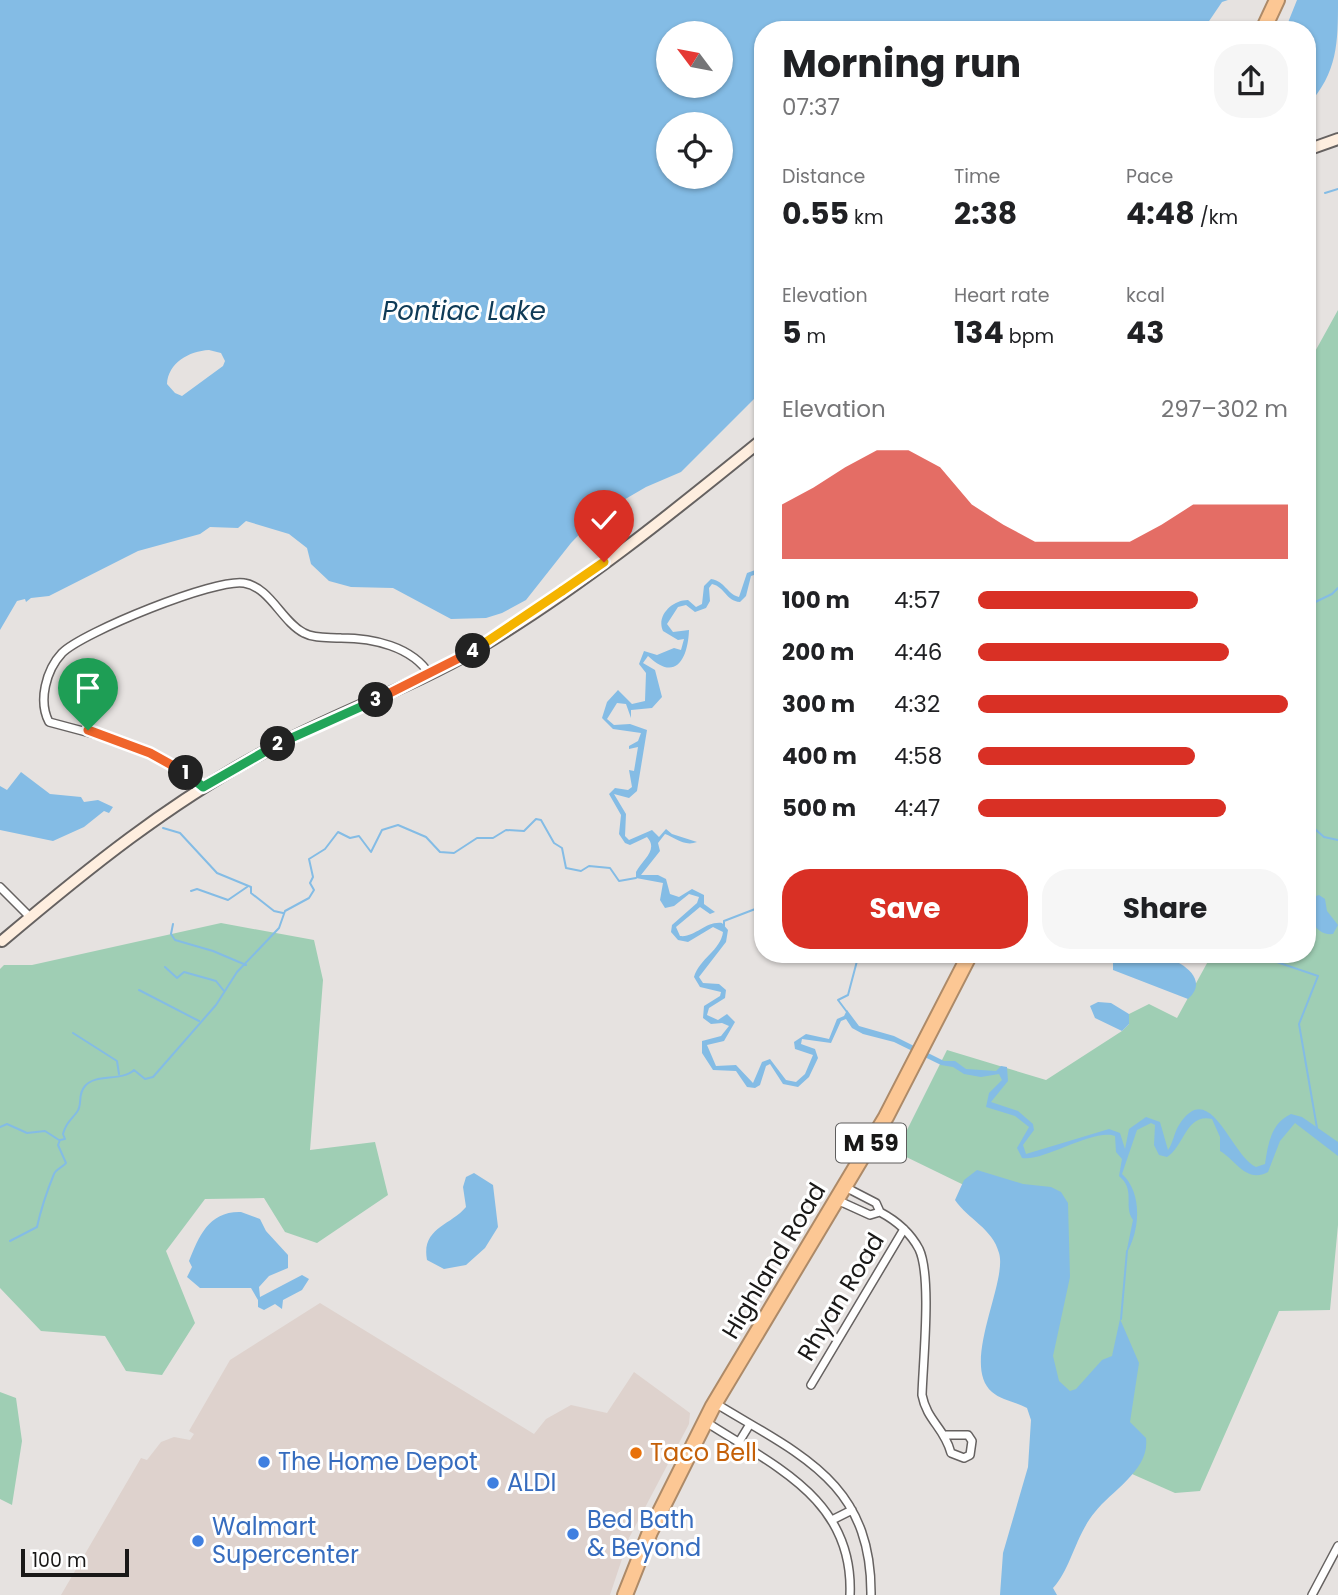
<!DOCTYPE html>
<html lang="en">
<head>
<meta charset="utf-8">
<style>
  :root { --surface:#fff; --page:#f6f6f6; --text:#202124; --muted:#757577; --accent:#d93025 }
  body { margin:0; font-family:Poppins,sans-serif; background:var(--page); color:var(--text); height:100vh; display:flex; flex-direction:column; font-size:26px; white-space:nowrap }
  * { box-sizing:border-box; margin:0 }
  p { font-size:23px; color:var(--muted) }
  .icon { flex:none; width:38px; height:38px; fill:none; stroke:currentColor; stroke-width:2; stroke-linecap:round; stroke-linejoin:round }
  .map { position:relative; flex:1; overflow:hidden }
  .panel { position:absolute; left:754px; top:21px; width:562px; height:942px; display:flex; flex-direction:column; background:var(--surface); border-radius:28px; box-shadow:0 2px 5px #0004 }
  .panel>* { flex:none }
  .needle { width:46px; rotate:302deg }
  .controls { position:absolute; left:656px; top:21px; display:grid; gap:14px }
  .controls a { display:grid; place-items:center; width:77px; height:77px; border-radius:50%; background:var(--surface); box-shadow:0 2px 5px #0004; font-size:35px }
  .scale { position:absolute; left:21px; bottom:18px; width:108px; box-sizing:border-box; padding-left:7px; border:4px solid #191817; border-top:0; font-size:19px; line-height:24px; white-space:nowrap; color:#191817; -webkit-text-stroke:5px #fff; paint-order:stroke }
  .pin { position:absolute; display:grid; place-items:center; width:60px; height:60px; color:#fff; margin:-72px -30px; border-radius:50% 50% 50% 0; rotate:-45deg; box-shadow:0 0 7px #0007 }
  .pin .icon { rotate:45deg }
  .km { position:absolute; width:35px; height:35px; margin:-18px; border-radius:50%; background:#222; color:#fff; font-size:19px; line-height:35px; text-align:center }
  .round { display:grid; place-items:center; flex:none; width:74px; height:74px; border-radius:28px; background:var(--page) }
  .summary { display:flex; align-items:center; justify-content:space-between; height:119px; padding:0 28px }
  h1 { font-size:38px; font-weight:700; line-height:52px }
  .figures { display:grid; grid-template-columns:repeat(3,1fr); gap:10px; height:119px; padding:7px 28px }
  .figures div { display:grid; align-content:center }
  .figures b { font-size:30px; font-weight:700 }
  .figures small { font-size:19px; font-weight:400 }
  .figures p { font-size:19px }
  .chart { height:196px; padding:14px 28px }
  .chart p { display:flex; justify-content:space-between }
  .chart svg { width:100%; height:126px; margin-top:7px; fill:var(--accent); opacity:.7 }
  .button { display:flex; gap:14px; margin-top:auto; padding:14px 28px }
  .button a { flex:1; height:80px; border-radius:28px; background:var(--accent); color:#fff; font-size:28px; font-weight:700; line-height:80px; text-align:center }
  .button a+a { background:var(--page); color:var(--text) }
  ul { padding:0 28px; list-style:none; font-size:23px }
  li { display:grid; grid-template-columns:112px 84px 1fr; align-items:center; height:52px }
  li i { height:18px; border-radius:9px; background:var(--accent) }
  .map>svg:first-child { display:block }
</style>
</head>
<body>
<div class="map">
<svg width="1338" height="1595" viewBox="0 0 1338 1595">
  <rect width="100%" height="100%" fill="#e6e2e0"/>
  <path fill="#ded2cd" d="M320 1303 534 1434 546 1419 571 1405 607 1413 634 1372 690 1413 689 1424 629 1538 610 1595H61L141 1458 147 1460 161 1442 174 1437 190 1440 194 1434 189 1431 230 1360Z"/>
  <path fill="#9fceb4" d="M1338 310V1225L1330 1310 1279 1311 1200 1491 1175 1493 1123 1470 1040 1370 1058 1222 970 1188 896 1152 947 1050 1046 1080 1122 1031 1129 1024V1014L1149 1004 1177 1018 1212 954H1307V366Z
    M221 923 314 940 323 980 310 1150 375 1142 388 1195 317 1243 285 1232 264 1198 205 1199 166 1251 195 1323 162 1375 126 1371 105 1336 41 1331 0 1288V969L4 965H32Z
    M0 1392 16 1398 22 1441 12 1505 0 1499Z"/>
  <path fill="#84bce5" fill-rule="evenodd" d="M0 0H1228L1222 2 1203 30H763V390L681 472 646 487 598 515 571 543 526 600 502 613 486 618 451 619 393 588 351 587 329 581 311 564 307 548 289 534 246 521 238 528 210 527 200 534 138 551 49 596 31 598 26 602 25 599 17 601 0 630ZM668 33H721V86H668ZM668 124H721V177H668ZM209 350 221 353 225 361 223 366 182 396 175 393 167 384C168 363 189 351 209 350Z
    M1297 0H1338C1338 42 1338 73 1307 106V30H1285Z
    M758 569 763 572V579L757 574 751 576 746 596 740 602C726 601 725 587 712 584L709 588 710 601 706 608 695 612 686 605 678 607 667 624 673 632 689 630C688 658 676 683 648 656L643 663 655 670 662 697 652 708 631 710V718L626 704 617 703 607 719 614 725 630 724 647 730 637 791 629 798 614 794 626 814 625 836 629 840 652 830 659 837 666 829 672 834 697 842C684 847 674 837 665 834L658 843 660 851 641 875H658L666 879 670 894 679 897 692 889 704 895V904L715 912 710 914 700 907 676 927 680 936C695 938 705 921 722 923L728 930 726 942 699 977 703 983 719 984 726 990 725 998 709 1008 707 1015 718 1020 727 1014 735 1022 724 1041 707 1045 716 1066 736 1065 753 1083 762 1062 770 1059 786 1080 796 1082 805 1074 813 1055 795 1049 794 1042 806 1034 829 1039 837 1019 844 1016 847 1010 859 1026 894 1036 944 1061H955L966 1069 996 1071 1001 1066 1007 1067 1008 1081 991 1102 1018 1111 1033 1124 1034 1130 1023 1145 1026 1154 1109 1129 1120 1133 1125 1149 1129 1129 1146 1117 1160 1122 1168 1150C1173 1143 1174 1133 1179 1125 1210 1076 1231 1156 1256 1167L1265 1164C1268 1144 1271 1123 1291 1114L1302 1117 1338 1142V1156L1295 1123 1280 1141 1268 1172C1246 1184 1235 1159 1220 1151V1137L1212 1119C1186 1113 1184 1147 1167 1157L1159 1155 1154 1145 1155 1125 1151 1123 1137 1130 1122 1174C1143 1193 1140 1231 1126 1254L1133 1220C1123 1206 1136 1190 1119 1176L1122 1159 1116 1152 1115 1136C1093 1128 1044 1162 1022 1158L1017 1148 1029 1127 1015 1116 986 1107 989 1093 1002 1080 999 1074 981 1077 964 1074 953 1067 941 1065 894 1042 863 1034 852 1028 846 1019 841 1021 831 1043 802 1039 801 1044 815 1049 818 1058 809 1077 798 1087 783 1084 770 1064 766 1066 760 1085 755 1088 747 1087 736 1071 713 1070 702 1053V1041L721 1036 729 1026 722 1023 711 1024 703 1018 704 1006 720 996 721 992 700 987 694 977C699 959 721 950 723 932L713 927 688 942 678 940 671 932 672 925 697 903 699 897 689 894 674 906 665 908 660 900 663 883 636 878V872C642 860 659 850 647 837L630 845 625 843 619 834 621 815 609 794 615 788 628 790 632 787 629 770 634 771 638 747 629 749V746L638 741 641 733 613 729 602 718 607 702 618 690 632 704 645 701 646 673 639 664 644 651 657 655 674 648 681 650 684 639 678 640 663 631C656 616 672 600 688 600L696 607 702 604 704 586 711 579C725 581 727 594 739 597L747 573Z
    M21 772 50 794 81 797 84 802 98 800 113 807 109 813 104 811 84 827 53 841 0 830V786L7 790Z
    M1319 895 1325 899 1327 911 1338 925 1333 934C1314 936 1308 915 1307 899Z
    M1113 954C1126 954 1139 953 1152 954 1174 956 1213 977 1188 999L1113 970Z
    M1098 1002 1111 1003 1129 1014V1024L1122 1031 1095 1018 1090 1006Z
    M977 1170 1023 1184 1051 1187 1061 1192 1068 1203 1070 1277 1053 1356 1059 1381 1070 1391 1076 1389 1102 1360 1112 1356 1120 1319 1139 1363 1130 1422 1146 1438C1150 1470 1112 1490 1095 1512 1075 1536 1071 1569 1053 1588L1057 1595H1000L1003 1553 1028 1467 1031 1420 1027 1408C1016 1402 1001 1400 992 1392 960 1365 1008 1282 999 1253 993 1229 968 1219 955 1200L964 1180Z
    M474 1173 493 1185 498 1227 485 1248 466 1265 444 1269 427 1260C421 1228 450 1226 466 1207L463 1187 466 1177Z
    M241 1212 260 1219 266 1231 288 1255V1268L269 1276 259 1287 260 1297 302 1275 309 1279 302 1290 283 1300 282 1309 275 1304 264 1310 258 1307V1300L251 1288H200L187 1277 192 1267 189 1261C199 1236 209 1211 241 1212Z"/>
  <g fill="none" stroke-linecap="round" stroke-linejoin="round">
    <path stroke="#84bce5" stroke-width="2" d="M1325 193 1338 189
      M1307 550 1311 558 1307 570
      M1307 606 1332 594 1338 588
      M1307 822 1324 837 1338 840
      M163 828 180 833 217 873 251 887V893L274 911 283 913
      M762 885 759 891 763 900
      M191 891 197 889 228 900 247 887
      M173 924 171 934 175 940 213 951 246 965
      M724 926V921L763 906
      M1253 954 1318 976 1299 1024 1317 1128
      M165 967 177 978 184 972 216 981 224 991
      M139 990 199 1021
      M847 1012 838 1000 848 995 857 961
      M73 1033 117 1061 119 1074
      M0 1127 7 1124 27 1133 45 1131 59 1140
      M10 1241 37 1227C41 1209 47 1191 54 1174 56 1169 63 1167 66 1163L58 1145 60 1140 65 1139 63 1134C66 1123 70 1121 77 1112 83 1104 77 1095 85 1086 96 1073 121 1082 134 1070L145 1079 153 1077 216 1005 237 972 279 928 285 911 309 898 314 890 310 883 313 877 309 859 325 849 338 832 350 838 359 836 371 852 382 830 398 825 426 837 440 852 454 853 477 838H493L506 830 524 831 536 819 541 820 554 843 562 848 566 868 581 871 589 866 610 868 619 881 636 878
      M1121 1319 1127 1251"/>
    <g stroke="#666261" stroke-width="10">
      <path id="street" d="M203 787 172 765 124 742 49 722C38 701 46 670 62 653 83 632 216 578 244 583 270 587 282 622 304 633 315 639 329 637 341 638 372 638 412 646 430 675
        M0 887 30 917
        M837 1200 870 1215 880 1212 876 1203 845 1187
        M880 1212C897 1221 910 1232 919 1249 932 1276 923 1361 922 1395 927 1421 944 1427 951 1453L964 1458 970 1455 972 1441 968 1435H946
        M811 1385 904 1229
        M715 1403C798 1454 872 1481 871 1595
        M706 1422C774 1466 854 1499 850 1595
        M739 1442 750 1424
        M832 1520 852 1510
        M1312 1595 1338 1546"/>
    </g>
    <g stroke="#666261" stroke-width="14">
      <path id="secondary" d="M1307 150 1338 139
        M2 941C86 870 171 801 268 750 336 713 410 688 477 649 578 589 672 513 763 439"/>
    </g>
    <g stroke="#ad8a68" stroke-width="18">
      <path id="highway" d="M1263 30 1277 0
        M625 1595 650 1532 713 1406 886 1117 970 954"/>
    </g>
    <use href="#street" stroke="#fff" stroke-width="7"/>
    <use href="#secondary" stroke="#feeedf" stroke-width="10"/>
    <use href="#highway" stroke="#fcc794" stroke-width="14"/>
  </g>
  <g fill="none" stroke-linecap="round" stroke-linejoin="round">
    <g stroke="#fff" stroke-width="14">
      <path id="split-1" d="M88 730 150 753 186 773"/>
    </g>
    <g stroke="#fff" stroke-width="14">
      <path id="split-2" d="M186 773 203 787 278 744"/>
    </g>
    <g stroke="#fff" stroke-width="14">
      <path id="split-3" d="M278 744 376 700"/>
    </g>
    <g stroke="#fff" stroke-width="14">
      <path id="split-4" d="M376 700 473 651"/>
    </g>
    <g stroke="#fff" stroke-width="14">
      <path id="split-5" d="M473 651 562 591"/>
    </g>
    <g stroke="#fff" stroke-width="14">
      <path id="split-6" d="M562 591 604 562"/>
    </g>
    <use href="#split-1" stroke="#f0652b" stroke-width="9"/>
    <use href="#split-2" stroke="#22a559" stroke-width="9"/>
    <use href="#split-3" stroke="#22a559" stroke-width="9"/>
    <use href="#split-4" stroke="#f0652b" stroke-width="9"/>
    <use href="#split-5" stroke="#f5b400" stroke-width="9"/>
    <use href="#split-6" stroke="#f5b400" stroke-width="9"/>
  </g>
  <circle fill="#e8710a" stroke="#fff" stroke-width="2.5" cx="636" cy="1453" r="7"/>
  <g fill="#3f7fe0" stroke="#fff" stroke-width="2.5">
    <circle cx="264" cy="1462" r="7"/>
    <circle cx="493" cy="1483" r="7"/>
    <circle cx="573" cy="1534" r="7"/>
    <circle cx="198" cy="1541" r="7"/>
  </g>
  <g text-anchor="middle" stroke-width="6" stroke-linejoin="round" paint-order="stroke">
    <rect fill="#fff" stroke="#5e5d5d" stroke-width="2" x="836" y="1123.5" width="70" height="39" rx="5"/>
    <g font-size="23" font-weight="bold" fill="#191817">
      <text x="871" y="1151">M 59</text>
    </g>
    <g font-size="24" fill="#191817" stroke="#fff">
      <text transform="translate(774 1261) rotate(-59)" y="8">Highland Road</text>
      <text transform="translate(841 1297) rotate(-59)" y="8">Rhyan Road</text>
    </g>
    <g font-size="24" fill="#c56008" stroke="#fff" text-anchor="start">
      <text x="650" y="1461">Taco Bell</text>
    </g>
    <g font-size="24" fill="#366cbe" stroke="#fff" text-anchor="start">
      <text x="278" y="1470">The Home Depot</text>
      <text x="507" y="1491">ALDI</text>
      <text x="587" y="1528">Bed Bath<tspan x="587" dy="28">&amp; Beyond</tspan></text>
      <text x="212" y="1535">Walmart<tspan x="212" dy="28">Supercenter</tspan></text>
    </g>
    <g font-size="26" font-style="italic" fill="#0f3b57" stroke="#fff">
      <text x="464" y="320">Pontiac Lake</text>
    </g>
  </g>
</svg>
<div class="controls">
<a><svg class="needle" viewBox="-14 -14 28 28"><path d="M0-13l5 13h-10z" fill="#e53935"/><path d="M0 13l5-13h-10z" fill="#757577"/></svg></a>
<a><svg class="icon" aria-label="locate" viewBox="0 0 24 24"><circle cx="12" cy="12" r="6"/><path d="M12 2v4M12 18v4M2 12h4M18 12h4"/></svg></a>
</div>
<div class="scale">100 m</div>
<div class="pin" style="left:88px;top:730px;background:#1e9e55"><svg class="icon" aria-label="arrive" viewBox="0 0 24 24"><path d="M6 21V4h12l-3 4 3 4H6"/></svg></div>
<div class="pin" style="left:604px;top:562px;background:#d93025"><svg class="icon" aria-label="check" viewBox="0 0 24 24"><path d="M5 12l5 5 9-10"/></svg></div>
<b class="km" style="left:186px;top:773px">1</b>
<b class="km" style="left:278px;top:744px">2</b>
<b class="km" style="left:376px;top:700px">3</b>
<b class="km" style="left:473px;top:651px">4</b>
<section class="panel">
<div class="summary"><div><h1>Morning run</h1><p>07:37</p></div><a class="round"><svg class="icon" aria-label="share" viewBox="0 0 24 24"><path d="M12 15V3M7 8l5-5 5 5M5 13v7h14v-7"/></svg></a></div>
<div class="figures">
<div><p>Distance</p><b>0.55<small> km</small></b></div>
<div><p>Time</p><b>2:38</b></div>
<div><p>Pace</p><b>4:48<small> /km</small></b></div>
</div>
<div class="figures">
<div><p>Elevation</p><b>5<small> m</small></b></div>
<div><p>Heart rate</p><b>134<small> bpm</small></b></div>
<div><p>kcal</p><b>43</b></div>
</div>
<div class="chart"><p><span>Elevation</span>297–302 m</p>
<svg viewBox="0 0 160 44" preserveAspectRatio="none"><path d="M0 44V25L10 19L20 12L30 6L40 6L50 12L60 25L70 32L80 38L90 38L100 38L110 38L120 32L130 25L140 25L150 25L160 25V44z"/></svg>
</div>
<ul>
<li><b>100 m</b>4:57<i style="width:71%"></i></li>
<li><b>200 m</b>4:46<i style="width:81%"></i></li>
<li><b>300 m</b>4:32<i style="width:100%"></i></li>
<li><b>400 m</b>4:58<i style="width:70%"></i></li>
<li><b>500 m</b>4:47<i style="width:80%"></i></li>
</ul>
<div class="button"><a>Save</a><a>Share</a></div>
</section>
</div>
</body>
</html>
